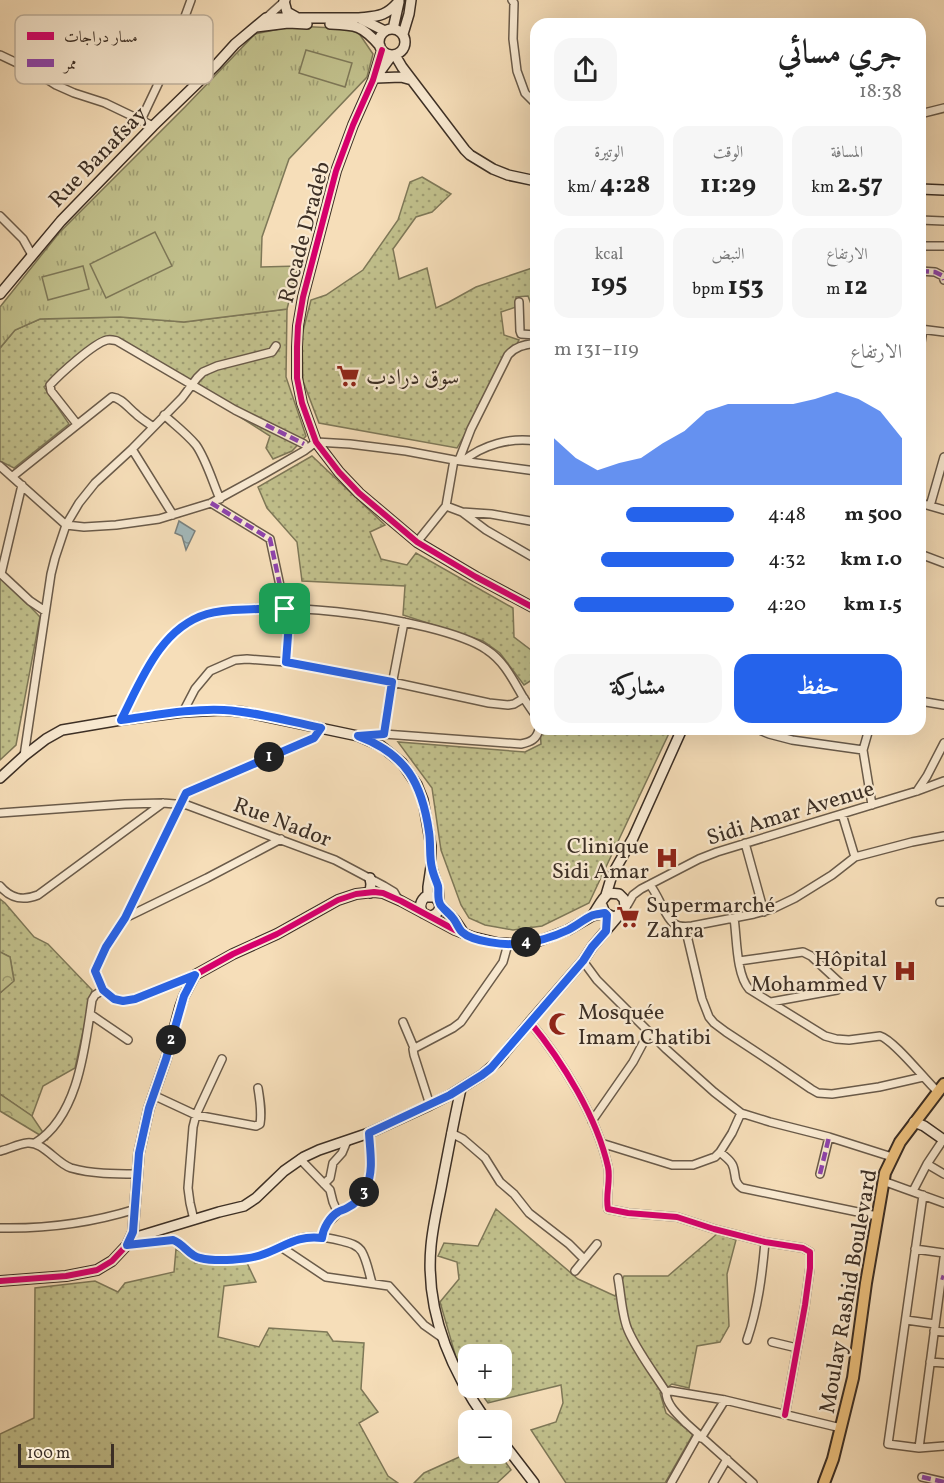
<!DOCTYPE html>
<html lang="ar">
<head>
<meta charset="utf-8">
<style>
  :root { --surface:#fff; --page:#f6f6f6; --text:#222; --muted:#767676; --accent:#2563eb }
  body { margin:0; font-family:Vollkorn,Amiri,serif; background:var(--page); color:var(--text); direction:rtl; height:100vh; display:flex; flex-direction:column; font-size:22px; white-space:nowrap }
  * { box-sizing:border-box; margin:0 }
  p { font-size:20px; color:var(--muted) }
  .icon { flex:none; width:33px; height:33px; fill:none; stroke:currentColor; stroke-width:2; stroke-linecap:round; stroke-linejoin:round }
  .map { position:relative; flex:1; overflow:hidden; direction:ltr }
  .drawer { position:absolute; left:530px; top:18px; width:396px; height:717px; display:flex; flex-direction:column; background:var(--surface); border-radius:18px; box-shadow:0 6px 24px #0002; direction:rtl }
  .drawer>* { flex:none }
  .controls { position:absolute; left:458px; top:1344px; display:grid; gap:12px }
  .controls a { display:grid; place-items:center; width:54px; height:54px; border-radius:12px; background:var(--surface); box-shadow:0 6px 24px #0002; font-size:30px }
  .scale { position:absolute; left:18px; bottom:15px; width:96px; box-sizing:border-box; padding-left:6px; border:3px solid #3c2f25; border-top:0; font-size:16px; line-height:21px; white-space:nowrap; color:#3c2f25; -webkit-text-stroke:4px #f9ead2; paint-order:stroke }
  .pin { position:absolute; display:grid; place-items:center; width:51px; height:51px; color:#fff; margin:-26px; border-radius:12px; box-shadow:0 3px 9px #0006 }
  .km { position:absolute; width:30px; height:30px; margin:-15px; border-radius:50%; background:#222; color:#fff; font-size:16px; line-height:30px; text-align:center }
  .round { display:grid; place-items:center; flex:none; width:63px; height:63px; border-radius:18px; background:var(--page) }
  .head { display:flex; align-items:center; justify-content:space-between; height:102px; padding:0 24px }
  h1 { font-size:33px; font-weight:700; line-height:45px }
  .metrics { display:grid; grid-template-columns:repeat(3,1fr); gap:9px; height:102px; padding:6px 24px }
  .metrics div { display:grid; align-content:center; border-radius:15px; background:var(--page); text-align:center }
  .metrics b { font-size:26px; font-weight:700 }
  .metrics small { font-size:16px; font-weight:400 }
  .metrics p { font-size:16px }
  .chart { height:168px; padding:12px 24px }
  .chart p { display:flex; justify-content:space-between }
  .chart svg { width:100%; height:108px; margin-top:6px; fill:var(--accent); opacity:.7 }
  .button { display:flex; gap:12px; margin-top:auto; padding:12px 24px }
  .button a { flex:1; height:69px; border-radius:18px; background:var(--accent); color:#fff; font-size:24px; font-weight:700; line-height:69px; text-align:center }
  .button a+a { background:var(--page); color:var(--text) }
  ul { padding:0 24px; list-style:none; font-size:20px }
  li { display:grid; grid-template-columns:96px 72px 1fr; align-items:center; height:45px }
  li i { height:15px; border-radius:8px; background:var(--accent) }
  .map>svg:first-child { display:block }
</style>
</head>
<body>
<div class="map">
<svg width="944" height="1483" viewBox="0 0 944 1483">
  <defs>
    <pattern id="grass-dots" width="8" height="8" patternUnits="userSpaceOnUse" patternTransform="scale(1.5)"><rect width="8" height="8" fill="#c1c08c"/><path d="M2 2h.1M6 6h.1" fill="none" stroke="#9e9c72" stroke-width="1.8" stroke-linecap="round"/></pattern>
    <pattern id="forest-crowns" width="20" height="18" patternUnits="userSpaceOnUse" patternTransform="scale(1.5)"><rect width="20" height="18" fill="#c1c08c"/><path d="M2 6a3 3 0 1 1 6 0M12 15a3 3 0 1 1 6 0" fill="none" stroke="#9e9c72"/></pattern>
    <pattern id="park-tufts" width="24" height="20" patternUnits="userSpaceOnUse" patternTransform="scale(1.5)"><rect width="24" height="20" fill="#c1c08c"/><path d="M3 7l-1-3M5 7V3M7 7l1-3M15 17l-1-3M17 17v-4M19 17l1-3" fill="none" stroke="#9e9c72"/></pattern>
    <pattern id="water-ripples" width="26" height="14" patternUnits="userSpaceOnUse" patternTransform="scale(1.5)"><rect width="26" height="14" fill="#a3b9bb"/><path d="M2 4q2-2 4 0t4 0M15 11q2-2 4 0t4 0" fill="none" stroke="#869798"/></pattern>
  </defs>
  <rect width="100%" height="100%" fill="#f6deb9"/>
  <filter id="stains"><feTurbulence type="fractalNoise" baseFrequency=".00333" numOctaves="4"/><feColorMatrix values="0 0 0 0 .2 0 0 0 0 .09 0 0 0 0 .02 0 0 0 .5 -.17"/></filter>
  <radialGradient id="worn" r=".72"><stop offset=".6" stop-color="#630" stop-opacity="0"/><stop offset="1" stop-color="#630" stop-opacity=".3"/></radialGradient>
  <path fill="url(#grass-dots)" stroke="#7e7858" stroke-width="1.5" d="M422 177 451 194 432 212 416 217 393 249 399 279 427 268 436 308 449 302 476 287 535 267V304H531L528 296 516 297V307L501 312 504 335 519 340 457 448 319 423 303 381 302 335 311 300 326 295 363 270 398 220 410 182Z
    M287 309 286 377 306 436 292 451 273 459 266 448 270 436 112 336 92 345 44 387 69 424 14 468 0 461V348L15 330 40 319 120 317 184 322Z
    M312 456 385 525 370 532 381 559 407 565 416 553 513 608 514 637 535 653V678L524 685 500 653 483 641 403 615 405 586 302 581 297 542 267 508 258 487Z
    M0 575 40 617 16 745 0 760Z
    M540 729H671L589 903 542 926 513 930 485 925 469 918 461 905 441 850 432 788 398 742 525 752 541 744Z
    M0 899 5 903 34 937 48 944 92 990 75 1068 43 1086 32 1116 0 1094V993L14 980 10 957 0 952Z
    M496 1209 578 1279 615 1296 624 1276H668L718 1233 736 1240 727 1274 729 1326 720 1342 697 1346 689 1388 672 1384 660 1393 666 1413 693 1434 665 1483H566L531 1430 556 1422 563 1403 561 1385 488 1403 477 1388H501V1354H468V1376L457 1361 440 1302 459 1279 457 1262 438 1256 444 1243 478 1246Z
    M176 1249 197 1263H247L256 1282 224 1286 218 1337 259 1347 269 1328 327 1332 333 1341 364 1343 361 1389 378 1412 359 1423 388 1476 398 1483H0V1434L34 1418 35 1288 95 1281 118 1292 125 1283 174 1272Z
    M468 1453 500 1454 511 1470 497 1483H414L424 1473Z"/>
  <path fill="url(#forest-crowns)" stroke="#7e7858" stroke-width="1.5" d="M0 952 10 957 14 981 0 993Z
    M0 1094 32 1116 48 1140 0 1111Z"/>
  <path fill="url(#park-tufts)" stroke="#7e7858" stroke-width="1.5" d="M294 26 356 29 373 54 367 77 289 159 262 237 261 267 298 266 287 309 184 322 120 317 40 319 15 330 0 348V307L59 233 185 107 255 34Z"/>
  <path fill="#c1c08c" stroke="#7e7858" stroke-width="1.5" d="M306 50 352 63 345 87 299 73Z
    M155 232 172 266 106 298 90 264Z
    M83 266 89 289 48 300 42 277Z"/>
  <path fill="url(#water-ripples)" stroke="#7a827f" stroke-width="1.5" d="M179 521 195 531 186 550 182 536 175 533Z"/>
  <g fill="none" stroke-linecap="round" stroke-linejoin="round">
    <g stroke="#6a5b4a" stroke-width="10">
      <path id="street" d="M512 0 514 3 513 39 517 71 525 93 536 104
        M266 18 286 0
        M0 55 34 71 56 85 74 93 105 103 153 126
        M135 56 162 76
        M920 114 944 108
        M141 120 168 63 191 0
        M0 216 23 239 32 255
        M920 220 944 221
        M920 246H944
        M920 271 935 272 943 276 944 280
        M519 302 520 331 521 334 536 335
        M920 329 944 332
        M920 349 923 329
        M164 415C175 425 187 434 196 445 206 459 213 483 220 499
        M77 424 51 391 50 385C60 374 94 343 107 340 111 339 113 340 117 341L235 410 304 444
        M132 449 173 515
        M459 460 471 429 508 355C516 346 524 345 536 343
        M463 461C483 445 510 437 536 441
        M0 466 66 525 84 527 116 525 159 519 211 503 264 474 304 451 316 442 350 444 406 451 454 460 536 471
        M13 476 112 397C122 398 128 408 136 414 141 419 147 422 153 427
        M211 503 270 539 285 609
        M920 503 944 510
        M446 506 462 512 486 530 536 559
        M930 506 944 457
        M462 512 491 514 536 522
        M417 542 446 506 454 460
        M920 554 944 563
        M0 573 30 601 45 611
        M1 574 22 485
        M286 662 290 609
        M920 701 944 705
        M183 712 195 689 210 671 235 660 247 659 286 662 392 682 489 703 508 705 514 704 524 698
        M121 720C138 687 154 645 186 623 234 590 439 617 487 650 504 661 513 680 523 697 527 703 531 709 536 716
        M757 729 769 734 792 740 863 750
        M869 729 863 750 872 805
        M384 734 387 711 404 622
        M361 736 384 734 521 744C531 742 537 739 539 729
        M24 756 51 574 55 558 66 525 79 503 95 483 132 449 182 398 197 378 203 372 217 366 272 352 276 346
        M917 791 927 776 944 743
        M0 813 125 804 163 803 187 805 335 860 384 886 394 892 398 899
        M842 814 855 857
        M745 843 764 912
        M650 885C654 890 657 896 660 902 669 919 671 929 692 926L754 914 772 909 795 898 832 875 855 857 912 842 944 836
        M0 886C11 899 23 901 38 895L163 803
        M940 902H944
        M625 909 633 895 641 889 699 859 717 852 917 791 944 781
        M125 918 207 878 281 839
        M734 918C737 938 736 974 749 989L825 1036 836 1039 849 1040 880 1036C894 1040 925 1080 938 1092
        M685 927 702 999 709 1017 714 1023 726 1032 773 1063 811 1089 818 1093 832 1094 879 1087 923 1077
        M583 961 597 980 666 1049 714 1092 741 1113 770 1122 829 1137 892 1157
        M739 961 803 952 811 956 839 982 840 986 839 988 837 990 771 1002
        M195 975 135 999 123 1001 114 999 103 990 95 971 106 947 125 918 186 793 314 738 321 728
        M90 1014 128 1040
        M403 1022 414 1048
        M530 1022C562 1061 597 1117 608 1167 611 1181 605 1195 608 1209L628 1213 677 1217 714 1229 765 1242 803 1248 810 1252V1268L805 1305 785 1415
        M153 1095 196 1115 256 1126 260 1124C262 1112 260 1100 258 1088
        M430 1105 414 1055 413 1049 453 1028 461 1022 503 962 508 944
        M592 1121 633 1062 649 1032
        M451 1133 463 1139 485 1158 500 1182 514 1194 529 1213 569 1244 584 1259
        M35 1143C79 1116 85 1046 92 1000L95 995 103 990
        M601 1143 672 1165H693L715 1157 720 1152 732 1133 741 1113
        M0 1151C9 1149 18 1144 27 1143 43 1141 56 1163 71 1168 92 1174 115 1174 137 1174
        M720 1152C724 1156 729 1159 732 1164 737 1173 732 1181 742 1188L877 1216
        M300 1159 330 1190 333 1202 337 1211 336 1215 326 1225 322 1238
        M927 1164 944 1174
        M820 1174 829 1137
        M883 1181 944 1203
        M324 1184 330 1178 333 1163 342 1153 347 1141
        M913 1191 927 1164 943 1140
        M923 1195 888 1444 919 1448 944 1446
        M337 1212C375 1201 372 1164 369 1133
        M194 1220 190 1203 188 1188 193 1127 196 1115 222 1059
        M0 1228C47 1229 91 1223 136 1209
        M127 1245 173 1240C185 1245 190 1257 204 1259 220 1260 239 1260 254 1257 271 1253 285 1242 301 1238 314 1235 330 1238 342 1241 350 1243 358 1245 362 1252 367 1261 369 1273 372 1283
        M281 1247 326 1277 389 1286 424 1325 441 1337
        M915 1249 944 1253
        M575 1271 597 1244
        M618 1278C621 1294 622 1317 628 1330 637 1351 654 1373 666 1392
        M906 1320 935 1324
        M934 1331 944 1332
        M747 1340C758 1308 762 1276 765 1242
        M772 1342 797 1348
        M930 1362 944 1363
        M701 1438 725 1400
        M919 1448 944 1258
        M922 1477 944 1482
        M671 1483 698 1435
        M713 1483 727 1459
        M753 1483 687 1424C679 1416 666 1405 666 1392L671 1391 725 1400 841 1428"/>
    </g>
    <g stroke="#3c2f25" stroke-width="12">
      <path id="secondary" d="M284 1 287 12 296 17
        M359 18C377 16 386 17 399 1
        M330 24C356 25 362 25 380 46
        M256 27 288 23 307 24
        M393 29 399 2
        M379 42a13 13 0 1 1 26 0a13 13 0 1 1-26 0Z
        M403 34 409 14 411 0
        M382 50 373 80 353 125 336 171 303 297 298 326 297 347V378L302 403 316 442 339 472 359 493 417 542 476 577 536 609
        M395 55 402 67 465 150 470 155 493 169 508 175 536 181
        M376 77 392 55
        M376 78 401 77 412 80
        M920 189 944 190
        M0 294 61 221 153 126 216 65 235 44 266 18H359L385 31
        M0 778 24 756 46 739 62 730 121 720 183 712 222 710 244 712 358 736 381 746 402 763 417 785 423 800 431 846V867L428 887V896
        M432 869 438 888 439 901
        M370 893 371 884 370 878
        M606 895 612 875 633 838 682 729
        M440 905 455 920 463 932
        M423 913C419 907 420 902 425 897H434C443 903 441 913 431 916
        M592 916C597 909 602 898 609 893L619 894 624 899 625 906 620 914 614 917 605 913 601 903
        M461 1089C454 1119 449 1148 443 1178 439 1201 433 1223 431 1246 425 1310 450 1369 486 1420
        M914 1122 924 1126 944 1140
        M130 1239 219 1212 244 1206 256 1198 284 1171 304 1157 319 1150 369 1133 430 1105 450 1095 482 1075 497 1062 530 1022 583 961 592 947 620 914
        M0 1281 66 1276 97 1270 112 1261 127 1245 133 1232 139 1153 149 1108 166 1059 180 1007 184 996 195 975 233 954 277 934 338 900 356 894 374 892 383 893 401 901 455 930 473 937 498 943 519 944 539 941 568 930 592 916 605 913
        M501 1440 534 1483"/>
    </g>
    <g stroke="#3c2f25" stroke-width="14">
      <path id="primary" d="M824 1483 833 1459 853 1378 866 1283 885 1173 900 1142 944 1084"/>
    </g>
    <use href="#street" stroke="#f9ead2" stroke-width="7"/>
    <use href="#secondary" stroke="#f9ead2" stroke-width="9"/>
    <use href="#primary" stroke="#ebbf7c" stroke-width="10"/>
    <path stroke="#8e44ad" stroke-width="4.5" stroke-dasharray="9 4.5" stroke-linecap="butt" d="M920 271 935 272 943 276 944 280
      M920 349 923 329
      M266 425 304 444
      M211 503 270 539 285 609
      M820 1174 829 1137
      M941 1277 944 1278
      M922 1477 944 1482"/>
    <g stroke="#f9ead2" stroke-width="10">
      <path id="cycleway" d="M382 50 373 80 353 125 336 171 303 297 298 326 297 347V378L302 403 316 442 339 472 359 493 417 542 476 577 536 609
        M530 1022C562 1061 597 1117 608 1167 611 1181 605 1195 608 1209L628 1213 677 1217 714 1229 765 1242 803 1248 810 1252V1268L805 1305 785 1415
        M0 1281 66 1276 97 1270 112 1261 127 1245 133 1232 139 1153 149 1108 166 1059 180 1007 184 996 195 975 233 954 277 934 338 900 356 894 374 892 383 893 401 901 455 930 473 937 498 943 519 944 539 941 568 930 592 916 605 913"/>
    </g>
    <use href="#cycleway" stroke="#d6006c" stroke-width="6"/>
  </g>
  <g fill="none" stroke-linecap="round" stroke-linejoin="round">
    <g stroke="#fff" stroke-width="12">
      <path id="route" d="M258 609H290L286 662 392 682 384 734 358 736C406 754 422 783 429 832 431 844 429 857 432 868 433 874 436 880 438 886 439 891 437 898 440 904 442 908 449 913 452 917 456 921 458 928 462 932 473 942 505 945 520 944 536 942 553 937 568 930 576 926 583 920 591 916 595 914 600 914 605 913L607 915 606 931 592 947 583 961 491 1068 482 1075 450 1095 369 1133C370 1151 374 1171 366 1188 362 1197 355 1204 347 1208 344 1210 341 1210 338 1212 330 1217 323 1228 322 1238 297 1235 286 1246 264 1254 249 1260 216 1262 200 1258 189 1256 184 1244 173 1240L127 1245 133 1232 139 1153 149 1108 166 1059 184 996 195 975 135 999 123 1001 114 999 103 990 95 971 106 947 125 918 186 793 314 738 321 728C289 721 256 712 224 710 193 708 152 716 121 720 141 681 160 628 207 614 223 609 241 610 258 609Z"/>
    </g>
    <use href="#route" stroke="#2563eb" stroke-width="8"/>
  </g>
  <defs>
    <g id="supermarket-bare" transform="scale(1.8)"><path d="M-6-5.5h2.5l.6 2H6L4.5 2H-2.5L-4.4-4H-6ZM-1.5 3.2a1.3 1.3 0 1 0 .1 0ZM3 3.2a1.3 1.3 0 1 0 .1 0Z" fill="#8f2418" stroke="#f9ead2" stroke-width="2.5" paint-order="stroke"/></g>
    <g id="hospital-bare" transform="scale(1.8)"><path d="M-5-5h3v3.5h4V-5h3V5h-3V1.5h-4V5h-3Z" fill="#8f2418" stroke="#f9ead2" stroke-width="2.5" paint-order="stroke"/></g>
    <g id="mosque-bare" transform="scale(1.8)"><path d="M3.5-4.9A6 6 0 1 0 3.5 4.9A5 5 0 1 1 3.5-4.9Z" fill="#8f2418" stroke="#f9ead2" stroke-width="2.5" paint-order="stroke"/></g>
  </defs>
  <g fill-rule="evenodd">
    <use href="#supermarket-bare" x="348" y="376"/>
    <use href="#hospital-bare" x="667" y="858"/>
    <use href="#supermarket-bare" x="628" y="917"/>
    <use href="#hospital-bare" x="905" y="971"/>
    <use href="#mosque-bare" x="560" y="1024"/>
  </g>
  <g text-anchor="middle" stroke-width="4.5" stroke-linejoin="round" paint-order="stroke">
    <g font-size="22" fill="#3c2f25" stroke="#f9ead2">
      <text transform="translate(97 156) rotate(-46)" y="8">Rue Banafsay</text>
      <text transform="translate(303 232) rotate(-75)" y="8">Rocade Dradeb</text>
      <text transform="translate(790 812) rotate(-17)" y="8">Sidi Amar Avenue</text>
      <text transform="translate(283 821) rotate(21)" y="8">Rue Nador</text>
      <text transform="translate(847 1291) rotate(-80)" y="8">Moulay Rashid Boulevard</text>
    </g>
    <g font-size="22" fill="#3c2f25" stroke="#f9ead2" text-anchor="start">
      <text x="366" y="384">سوق درادب</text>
      <text x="649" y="853" text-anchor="end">Clinique<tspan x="649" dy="25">Sidi Amar</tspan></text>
      <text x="646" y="912">Supermarché<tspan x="646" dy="25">Zahra</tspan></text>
      <text x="887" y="966" text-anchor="end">Hôpital<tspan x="887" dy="25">Mohammed V</tspan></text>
      <text x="578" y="1019">Mosquée<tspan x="578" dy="25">Imam Chatibi</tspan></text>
    </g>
  </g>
  <rect x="15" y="15" width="198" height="69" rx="9" fill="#f9ead2" stroke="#c0b29e" stroke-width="1.5"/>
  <rect x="27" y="32" width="27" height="8" fill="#d6006c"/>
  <rect x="27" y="59" width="27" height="8" fill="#8e44ad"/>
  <g font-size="16" fill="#3c2f25">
    <text x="64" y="42">مسار دراجات</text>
    <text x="64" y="69">ممر</text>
  </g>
  <rect width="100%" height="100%" filter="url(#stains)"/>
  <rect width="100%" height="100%" fill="url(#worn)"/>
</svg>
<div class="controls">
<a>+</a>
<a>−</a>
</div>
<div class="scale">100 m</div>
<div class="pin" style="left:285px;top:609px;background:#1e9e55"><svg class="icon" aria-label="arrive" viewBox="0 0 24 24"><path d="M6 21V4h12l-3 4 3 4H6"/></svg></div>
<b class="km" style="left:269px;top:757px">1</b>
<b class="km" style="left:171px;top:1040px">2</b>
<b class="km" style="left:364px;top:1192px">3</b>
<b class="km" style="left:526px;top:942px">4</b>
<section class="drawer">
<div class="head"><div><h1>جري مسائي</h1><p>18:38</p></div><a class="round"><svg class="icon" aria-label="share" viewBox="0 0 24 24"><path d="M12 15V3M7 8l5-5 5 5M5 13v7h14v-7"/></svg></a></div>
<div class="metrics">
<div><p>المسافة</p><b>2.57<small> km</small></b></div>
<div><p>الوقت</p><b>11:29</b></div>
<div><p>الوتيرة</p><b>4:28<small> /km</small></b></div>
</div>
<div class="metrics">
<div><p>الارتفاع</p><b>12<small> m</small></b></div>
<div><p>النبض</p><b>153<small> bpm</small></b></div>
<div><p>kcal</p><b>195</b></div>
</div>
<div class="chart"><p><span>الارتفاع</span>119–131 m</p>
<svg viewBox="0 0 160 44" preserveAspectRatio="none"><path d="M0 44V25L10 33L20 38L30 35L40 33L50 27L60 22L70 14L80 11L90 11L100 11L110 11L120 9L130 6L140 9L150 14L160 25V44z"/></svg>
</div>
<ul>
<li><b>500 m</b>4:48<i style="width:60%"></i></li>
<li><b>1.0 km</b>4:32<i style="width:74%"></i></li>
<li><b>1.5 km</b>4:20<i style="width:89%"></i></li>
</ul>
<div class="button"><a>حفظ</a><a>مشاركة</a></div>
</section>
</div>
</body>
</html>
